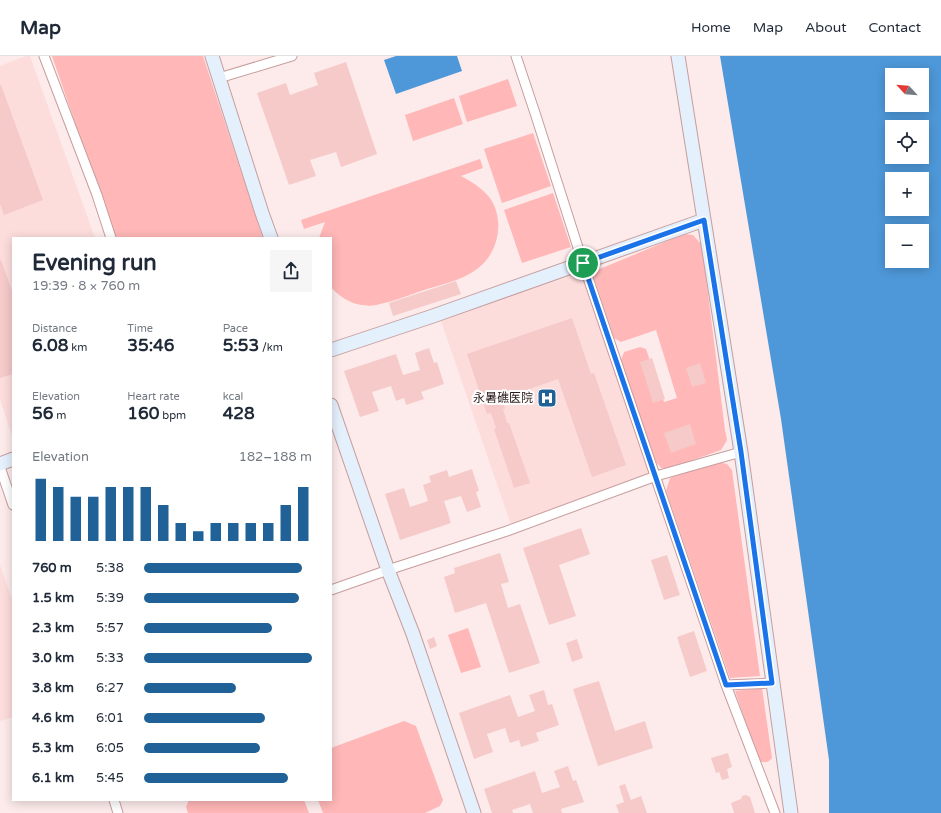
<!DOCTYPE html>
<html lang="en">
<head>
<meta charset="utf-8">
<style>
  :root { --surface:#fff; --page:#f6f6f7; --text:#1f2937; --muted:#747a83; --line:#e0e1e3; --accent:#206297 }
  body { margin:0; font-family:"Varela Round","Noto Sans SC",sans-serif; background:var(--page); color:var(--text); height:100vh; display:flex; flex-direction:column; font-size:15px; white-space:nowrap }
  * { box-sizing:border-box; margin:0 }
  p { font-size:13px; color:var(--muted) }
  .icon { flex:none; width:22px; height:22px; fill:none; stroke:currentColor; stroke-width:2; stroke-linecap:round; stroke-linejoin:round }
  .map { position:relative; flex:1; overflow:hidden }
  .sheet { position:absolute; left:12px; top:181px; width:320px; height:564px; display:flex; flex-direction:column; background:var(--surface); border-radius:0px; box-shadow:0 2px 10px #0003 }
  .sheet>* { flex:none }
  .needle { width:26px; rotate:296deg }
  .fabs { position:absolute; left:885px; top:12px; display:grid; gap:8px }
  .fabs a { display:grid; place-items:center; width:44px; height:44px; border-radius:0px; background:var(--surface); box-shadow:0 2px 10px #0003; font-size:20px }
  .pin { position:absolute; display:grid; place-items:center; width:34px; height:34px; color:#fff; margin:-17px; border:2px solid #fff; border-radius:50%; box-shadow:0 1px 4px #0007 }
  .round { display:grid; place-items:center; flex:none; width:42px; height:42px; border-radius:0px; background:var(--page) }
  .overview { display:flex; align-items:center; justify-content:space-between; height:68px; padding:0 20px }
  h1 { font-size:22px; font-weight:800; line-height:30px }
  .stats { display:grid; grid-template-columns:repeat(3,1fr); gap:6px; height:68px; padding:4px 20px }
  .stats div { display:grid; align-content:center }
  .stats b { font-size:17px; font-weight:800 }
  .stats small { font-size:11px; font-weight:400 }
  .stats p { font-size:11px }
  .chart { height:112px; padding:8px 20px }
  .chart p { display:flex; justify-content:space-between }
  .chart svg { width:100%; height:72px; margin-top:4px; stroke:var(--accent); stroke-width:6 }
  ul { padding:0 20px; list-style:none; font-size:13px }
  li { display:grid; grid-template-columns:64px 48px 1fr; align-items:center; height:30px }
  li i { height:10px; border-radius:5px; background:var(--accent) }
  header { display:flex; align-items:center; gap:24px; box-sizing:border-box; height:56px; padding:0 20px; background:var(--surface); border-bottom:1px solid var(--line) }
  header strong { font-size:19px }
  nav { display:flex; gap:22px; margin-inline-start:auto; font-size:14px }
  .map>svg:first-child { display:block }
</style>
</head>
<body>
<header>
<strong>Map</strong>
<nav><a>Home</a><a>Map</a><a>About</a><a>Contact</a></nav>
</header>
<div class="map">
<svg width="941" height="757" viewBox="0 0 941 757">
  <rect width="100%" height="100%" fill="#fdebeb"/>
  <path fill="#fddcdc" d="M26 0H30L95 182H13V383L0 343V10Z
    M582 216 652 419 511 469 441 265Z
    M0 509 13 546V661L0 665Z"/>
  <path fill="#ffb7b7" d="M52 0H203L263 182H115Z
    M508 23 517 50 467 66 459 40Z
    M454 42 463 68 413 85 405 59Z
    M533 77 551 130 502 147 484 93Z
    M480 103 483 112 461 120C472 126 482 132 490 142 505 164 499 197 477 213 461 225 439 229 421 235 407 240 394 245 380 248 375 250 367 250 362 249 351 248 337 239 331 231V182H319L325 166 304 173 301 164Z
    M553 137 571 191 522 207 504 154Z
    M684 178 693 179 702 189 725 374 727 384 721 394 668 413 661 412 656 406 621 304 624 296 640 291 646 293 664 346 677 342 656 274 621 286 614 282 594 222 595 215Z
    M718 406 727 408 732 414 760 620 730 622 666 435 670 422Z
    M468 572 481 611 461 617 448 579Z
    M762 632 772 702C768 707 765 707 759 705L735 635Z
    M404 665 416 670 443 744 440 750 425 757H323L318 744H331V692Z
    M189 744H304L309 757H188L186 751Z"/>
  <path fill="#4e98d9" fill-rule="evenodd" d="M396 0H457L462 15 396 38 384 4Z
    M720 0H941V757H829V704L781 363ZM892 19H922V49H892ZM892 71H922V101H892ZM892 123H922V153H892ZM892 175H922V205H892Z"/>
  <path fill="#f5cac9" d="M346 6 377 98 341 111 336 96 310 104 316 120 289 129 257 37 286 27 290 39 318 29 314 17Z
    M0 29H1L43 144 4 159 0 148Z
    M0 204H1L13 238V318L0 322Z
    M456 225 461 238 393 260 389 247Z
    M572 262 591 318 594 317 626 409 592 421 558 323 502 343 505 353H503L507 367H509L530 427 514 432 494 373 496 372 491 357 487 358 467 298Z
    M429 292 434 307 437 306 444 328 421 336 424 343 406 349 404 342 396 345 391 330 372 336 379 355 360 361 344 315 396 298 403 319 420 314 415 297Z
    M652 302 665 343 653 347 640 306Z
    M700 307 706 327 692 331 686 312Z
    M690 368 696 388 671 397 664 377Z
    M472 413 479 435 476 436 481 451 467 456 461 440 444 445 451 467 400 484 385 438 404 432 410 451 428 445 423 429 431 426 429 420 447 414 449 421Z
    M581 472 590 498 559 509 576 560 549 569 523 492Z
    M500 497 509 526 501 528 508 552 520 548 540 607 509 617 486 547 455 557 444 521 455 517 454 512Z
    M667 499 680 539 664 544 651 504Z
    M694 575 707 615 690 621 677 581Z
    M434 581 437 590 430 593 427 584Z
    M577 583 583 602 572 606 566 587Z
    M599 625 615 675 645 665 653 692 598 710 573 633Z
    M544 634 548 649 552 648 559 669 536 677 539 685 521 691 519 684 510 687 505 672 487 678 493 696 474 703 459 657 510 639 518 661 535 655 529 639Z
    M728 697 732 711 727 713 729 722 722 724 719 716 716 717 711 702Z
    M568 710 573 725 576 724 584 746 561 753 562 757H533L530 748 512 754 513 757H492L484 733 535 715 542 737 560 731 554 715Z
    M625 728 631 744 641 740 647 757H619L616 749 624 746 619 730Z
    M746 739 750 741 755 757H734L731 747 741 743 742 740Z"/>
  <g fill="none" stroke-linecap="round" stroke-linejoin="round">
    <g stroke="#c79d9d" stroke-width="11">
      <path id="street" d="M44 0 97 139 111 182
        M516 0 536 60 583 207 726 629 775 757
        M219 22 292 0
        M0 411 13 449
        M331 534 388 514 507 475 656 420 741 396
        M726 629 773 627
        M114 744 118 757"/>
    </g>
    <g stroke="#c79d9d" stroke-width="15">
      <path id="secondary" d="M212 0 262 157 271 182
        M678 0 741 396 791 757
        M331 294 433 260 704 164
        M331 349 388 514 413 578 474 757
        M0 408 13 403"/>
    </g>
    <use href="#street" stroke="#fff" stroke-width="9"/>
    <use href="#secondary" stroke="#e4f0fc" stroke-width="13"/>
  </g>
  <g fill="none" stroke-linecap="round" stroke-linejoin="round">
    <g stroke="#fff" stroke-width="8">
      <path id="route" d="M704 164 741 396 772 627 726 629 583 207Z"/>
    </g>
    <use href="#route" stroke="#1a73e8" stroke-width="5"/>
  </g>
  <defs>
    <g id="hospital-square" transform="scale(1)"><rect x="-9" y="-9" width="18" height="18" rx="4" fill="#206297" stroke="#fff"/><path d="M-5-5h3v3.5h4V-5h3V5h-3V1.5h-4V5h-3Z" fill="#fff"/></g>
  </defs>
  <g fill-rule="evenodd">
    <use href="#hospital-square" x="547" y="342"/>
  </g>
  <g text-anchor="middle" stroke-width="4" stroke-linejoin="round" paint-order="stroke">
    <g font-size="12" fill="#2d1d1d" stroke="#fff" text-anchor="end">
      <text x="533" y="346">永暑礁医院</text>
    </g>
  </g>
</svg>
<div class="fabs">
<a><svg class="needle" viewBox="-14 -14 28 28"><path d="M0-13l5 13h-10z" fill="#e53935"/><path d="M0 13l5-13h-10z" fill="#747a83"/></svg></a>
<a><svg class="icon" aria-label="locate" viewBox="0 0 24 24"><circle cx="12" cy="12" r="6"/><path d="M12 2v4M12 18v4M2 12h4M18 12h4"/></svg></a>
<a>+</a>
<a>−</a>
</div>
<div class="pin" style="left:583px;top:207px;background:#1e9e55"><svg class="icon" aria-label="arrive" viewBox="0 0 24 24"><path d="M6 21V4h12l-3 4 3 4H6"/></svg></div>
<section class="sheet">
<div class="overview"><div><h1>Evening run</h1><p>19:39 · 8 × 760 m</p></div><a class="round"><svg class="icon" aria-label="share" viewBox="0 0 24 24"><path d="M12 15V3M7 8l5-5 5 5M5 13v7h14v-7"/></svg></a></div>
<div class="stats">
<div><p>Distance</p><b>6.08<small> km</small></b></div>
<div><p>Time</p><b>35:46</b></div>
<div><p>Pace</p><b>5:53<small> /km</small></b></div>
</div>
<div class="stats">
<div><p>Elevation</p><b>56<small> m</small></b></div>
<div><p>Heart rate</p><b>160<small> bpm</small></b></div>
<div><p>kcal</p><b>428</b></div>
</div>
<div class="chart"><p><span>Elevation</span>182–188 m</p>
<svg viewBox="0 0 160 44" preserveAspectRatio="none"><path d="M5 44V6M15 44V11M25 44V17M35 44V17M45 44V11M55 44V11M65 44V11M75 44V22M85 44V33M95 44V38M105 44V33M115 44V33M125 44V33M135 44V33M145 44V22M155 44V11"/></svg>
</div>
<ul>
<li><b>760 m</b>5:38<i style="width:94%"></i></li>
<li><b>1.5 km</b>5:39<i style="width:92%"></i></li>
<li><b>2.3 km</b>5:57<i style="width:76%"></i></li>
<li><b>3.0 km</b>5:33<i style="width:100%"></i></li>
<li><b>3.8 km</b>6:27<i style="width:55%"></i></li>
<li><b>4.6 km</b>6:01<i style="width:72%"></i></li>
<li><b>5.3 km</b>6:05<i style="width:69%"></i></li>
<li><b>6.1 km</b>5:45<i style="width:86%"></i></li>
</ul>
</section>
</div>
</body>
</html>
